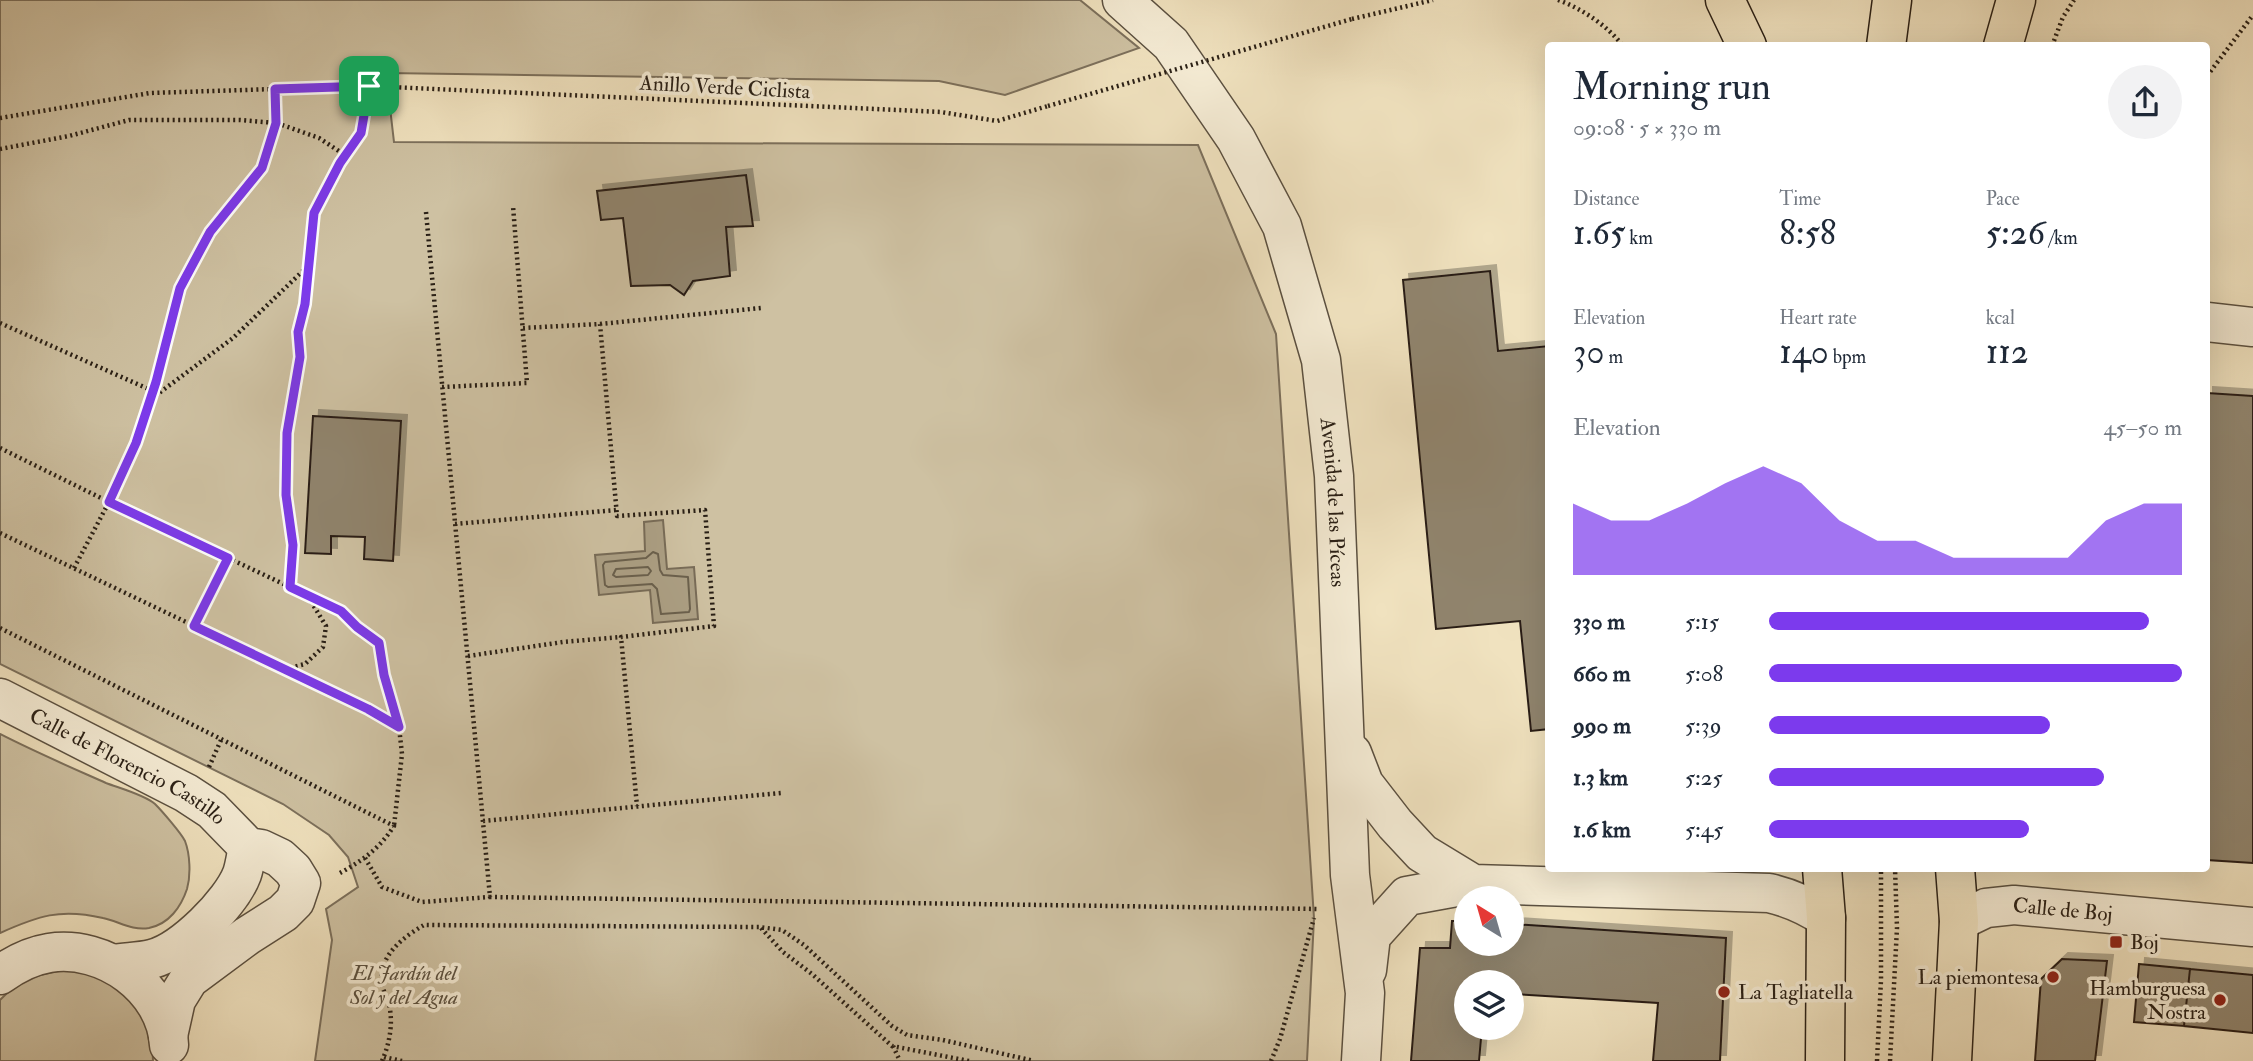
<!DOCTYPE html>
<html lang="en">
<head>
<meta charset="utf-8">
<style>
  :root { --surface:#fff; --page:#f2f2f3; --text:#1f2937; --muted:#747a83; --accent:#7c3aed }
  body { margin:0; font-family:"IM FELL Double Pica",serif; background:var(--page); color:var(--text); height:100vh; display:flex; flex-direction:column; font-size:26px; white-space:nowrap }
  * { box-sizing:border-box; margin:0 }
  p { font-size:23px; color:var(--muted) }
  .icon { flex:none; width:38px; height:38px; fill:none; stroke:currentColor; stroke-width:2; stroke-linecap:round; stroke-linejoin:round }
  .map { position:relative; flex:1; overflow:hidden }
  .panel { position:absolute; left:1545px; top:42px; width:665px; height:830px; display:flex; flex-direction:column; background:var(--surface); border-radius:7px; box-shadow:0 7px 28px #0002 }
  .panel>* { flex:none }
  .needle { width:46px; rotate:323deg }
  .tools { position:absolute; left:1454px; top:886px; display:grid; gap:14px }
  .tools a { display:grid; place-items:center; width:70px; height:70px; border-radius:50%; background:var(--surface); box-shadow:0 7px 28px #0002; font-size:35px }
  .pin { position:absolute; display:grid; place-items:center; width:60px; height:60px; color:#fff; margin:-30px; border-radius:14px; box-shadow:0 4px 10px #0006 }
  .round { display:grid; place-items:center; flex:none; width:74px; height:74px; border-radius:37px; background:var(--page) }
  .summary { display:flex; align-items:center; justify-content:space-between; height:119px; padding:0 28px }
  h1 { font-size:38px; font-weight:600; line-height:52px }
  .figures { display:grid; grid-template-columns:repeat(3,1fr); gap:10px; height:119px; padding:7px 28px }
  .figures div { display:grid; align-content:center }
  .figures b { font-size:35px; font-weight:600 }
  .figures small { font-size:19px; font-weight:400 }
  .figures p { font-size:19px }
  .chart { height:196px; padding:14px 28px }
  .chart p { display:flex; justify-content:space-between }
  .chart svg { width:100%; height:126px; margin-top:7px; fill:var(--accent); opacity:.7 }
  ul { padding:0 28px; list-style:none; font-size:23px }
  li { display:grid; grid-template-columns:112px 84px 1fr; align-items:center; height:52px }
  li i { height:18px; border-radius:9px; background:var(--accent) }
  .map>svg:first-child { display:block }
</style>
</head>
<body>
<div class="map">
<svg width="2253" height="1061" viewBox="0 0 2253 1061">
  <defs>
    <filter id="shadow"><feDropShadow dx="6" dy="-6" stdDeviation="0" flood-color="#0004"/></filter>
  </defs>
  <rect width="100%" height="100%" fill="#f0e2bf"/>
  <filter id="stains"><feTurbulence type="fractalNoise" baseFrequency=".00286" numOctaves="4"/><feColorMatrix values="0 0 0 0 .2 0 0 0 0 .09 0 0 0 0 .02 0 0 0 .5 -.17"/></filter>
  <radialGradient id="worn" r=".72"><stop offset=".6" stop-color="#630" stop-opacity="0"/><stop offset="1" stop-color="#630" stop-opacity=".3"/></radialGradient>
  <path fill="#cec1a2" stroke="#7c705c" stroke-width="2" d="M0 0H1080L1139 48 1005 95 939 81 386 73 394 142 1198 145 1276 334 1314 918 1307 1061H315L332 940 326 909 358 887 348 857 329 835 283 804 0 664Z
    M0 734C35 752 70 767 106 783 119 788 145 795 155 804 162 811 181 833 185 841 190 854 191 875 187 889 181 907 169 924 149 928 132 931 118 921 103 918 60 908 38 916 0 933Z
    M66 970 95 975 121 989 140 1011 152 1038 153 1061H0V1000C20 979 38 974 66 970Z"/>
  <path fill="#aca085" stroke="#786c58" stroke-width="2" d="M663 520 667 569 694 567 698 619 653 623 650 590 599 595 595 555 645 551 644 522Z"/>
  <g fill="none" stroke-linecap="round" stroke-linejoin="round">
    <path stroke="#6a604d" stroke-width="2" d="M653 552 658 554 660 570 663 575 688 577 690 609 689 612 661 614 657 589 652 584 608 587 605 585 603 565 605 562 646 558Z
      M648 567 651 571 648 575 616 577 613 575 616 569Z"/>
  </g>
  <path fill="#90846d" stroke="#291f15" stroke-width="2" filter="url(#shadow)" d="M746 175 753 226 726 227 730 276 693 281 684 295 670 285 631 286 623 218 601 220 597 191Z
    M1490 271 1498 351 1549 346V729L1531 731 1520 621 1436 629 1403 280Z
    M2207 393 2253 396V863L2207 860Z
    M313 416 401 421 393 561 364 559 365 537 331 536V554L305 553Z
    M1452 921H1466V943H1512V924L1726 938 1720 1061H1653L1658 1003 1512 994V982H1466V1027H1482L1479 1061H1411L1420 948H1450Z
    M2062 959 2107 961 2095 1061H2035L2041 979Z
    M2139 964 2190 969 2184 1026 2134 1022Z
    M2190 969 2253 975V1033L2184 1026Z"/>
  <g fill="none" stroke-linecap="round" stroke-linejoin="round">
    <g stroke="#5b5040" stroke-width="41">
      <g id="minor">
        <path id="s1" d="M1122 0 1171 44 1236 139 1282 226 1321 360 1334 476 1350 875 1365 993 1361 1061"/>
        <path d="M2207 322 2253 327"/>
        <path id="s2" d="M0 698 186 793 212 810 248 847 261 849 280 858 293 870 301 883 295 901 283 913 247 936 189 979 176 1000 168 1036"/>
        <path d="M1352 753 1364 784 1395 824 1422 853 1473 884 1769 893C1791 898 1807 905 1826 918"/>
        <path id="s3" d="M1959 921 1986 908 2014 905 2253 927"/>
        <path d="M114 964C126 962 140 962 152 959 183 951 231 903 242 874 245 865 246 855 248 847"/>
        <path d="M1367 970 1371 936 1407 896 1473 884"/>
        <path d="M0 975C15 964 31 956 49 953 104 944 166 988 169 1045"/>
      </g>
    </g>
    <g stroke="#291f15" stroke-width="41">
      <path id="major" d="M1725 0 1747 46
        M1886 46 1892 0
        M1822 868 1826 918 1825 1061
        M1952 1061 1959 921 1955 868"/>
    </g>
    <g stroke="#291f15" stroke-width="41">
      <path id="highway" d="M2003 46 2016 0"/>
    </g>
    <path stroke="#291f15" stroke-width="4.5" stroke-dasharray="2 3.5" stroke-linecap="butt" d="M1558 0C1581 8 1608 26 1623 46
      M1352 19 1433 0
      M2052 46 2063 17 2074 0
      M2207 76 2253 15
      M0 118 150 93 369 86 941 112 997 121 1048 106
      M0 149 69 136 129 120H240L276 123 291 128 319 138 345 155
      M426 212 490 897 1319 909
      M0 323 153 391
      M600 324 761 308
      M523 328 600 324 617 516 705 510 714 626 621 637 637 806
      M442 387 527 383 513 206
      M151 399 233 338 307 267
      M0 448 109 502 341 611 357 627 379 643 384 675 399 727 402 754 394 826
      M455 524 616 510
      M0 533 368 709 398 727
      M74 568 109 502 136 443 156 382 180 288 210 232 262 168 276 123 275 89
      M290 587 293 545 287 495V433L300 357 298 332 305 304 314 213 340 163 361 133 369 86
      M194 626 228 558
      M0 628 394 826C380 848 362 861 340 873
      M468 656 563 642 621 637
      M285 669 305 664 323 647 326 626 307 595
      M209 767 221 740
      M483 821 781 793
      M365 858 382 887 422 902 490 897
      M761 928 783 952 812 974 892 1046 969 1061
      M893 1046 900 1061
      M384 1057 402 1061
      M382 1061C390 1043 394 1020 388 1001 387 996 383 991 382 985 377 957 403 937 424 925L759 927 782 930 804 945 892 1026 907 1035 943 1040 1034 1061
      M1271 1061 1280 1039 1314 918
      M1877 1061 1881 980V868
      M1890 1061 1897 928 1895 868"/>
    <use href="#minor" stroke="#f5ecd5" stroke-width="38"/>
    <use href="#major" stroke="#f0e2bf" stroke-width="38"/>
    <use href="#highway" stroke="#f0e2bf" stroke-width="38"/>
    <path stroke="#291f15" stroke-width="4.5" stroke-dasharray="2 3.5" stroke-linecap="butt" d="M1048 106 1352 19"/>
  </g>
  <g fill="none" stroke-linecap="round" stroke-linejoin="round">
    <g stroke="#fff" stroke-width="14">
      <path id="route" d="M369 86 361 133 340 163 314 213 305 304 298 332 300 357 287 433 286 495 293 545 290 587 341 611 357 627 379 643 384 675 399 727 368 709 194 626 228 558 109 502 136 443 156 382 180 288 210 232 262 168 276 123 275 89Z"/>
    </g>
    <use href="#route" stroke="#7c3aed" stroke-width="9"/>
  </g>
  <g fill="#8f2418" stroke="#f5ecd5" stroke-width="2.5">
    <rect x="2109" y="935" width="14" height="14" rx="3.5"/>
    <circle cx="2053" cy="977" r="7"/>
    <circle cx="1724" cy="992" r="7"/>
    <circle cx="2220" cy="1000" r="7"/>
  </g>
  <g text-anchor="middle" stroke-width="7" stroke-linejoin="round" paint-order="stroke">
    <g font-size="21" fill="#291f15" stroke="#f5ecd5">
      <text transform="translate(725 87) rotate(3)" y="7">Anillo Verde Ciclista</text>
      <text dy="7" stroke="none"><textPath href="#s1" startOffset="562">Avenida de las Píceas</textPath></text>
      <text dy="7" stroke="none"><textPath href="#s2" startOffset="145">Calle de Florencio Castillo</textPath></text>
      <text dy="7" stroke="none"><textPath href="#s3" startOffset="107">Calle de Boj</textPath></text>
    </g>
    <g font-size="21" fill="#291f15" stroke="#f5ecd5" text-anchor="start">
      <text x="2130" y="949">Boj</text>
      <text x="2039" y="984" text-anchor="end">La piemontesa</text>
      <text x="2206" y="995" text-anchor="end">Hamburguesa<tspan x="2206" dy="24">Nostra</tspan></text>
      <text x="1738" y="999">La Tagliatella</text>
    </g>
    <g font-size="21" font-style="italic" fill="#5b503f" stroke="#f5ecd5">
      <text x="404" y="980">El Jardín del<tspan x="404" dy="24">Sol y del Agua</tspan></text>
    </g>
  </g>
  <rect width="100%" height="100%" filter="url(#stains)"/>
  <rect width="100%" height="100%" fill="url(#worn)"/>
</svg>
<div class="tools">
<a><svg class="needle" viewBox="-14 -14 28 28"><path d="M0-13l5 13h-10z" fill="#e53935"/><path d="M0 13l5-13h-10z" fill="#747a83"/></svg></a>
<a><svg class="icon" aria-label="layers" viewBox="0 0 24 24"><path d="M12 4l9 5-9 5-9-5zM3 14l9 5 9-5"/></svg></a>
</div>
<div class="pin" style="left:369px;top:86px;background:#1e9e55"><svg class="icon" aria-label="arrive" viewBox="0 0 24 24"><path d="M6 21V4h12l-3 4 3 4H6"/></svg></div>
<section class="panel">
<div class="summary"><div><h1>Morning run</h1><p>09:08 · 5 × 330 m</p></div><a class="round"><svg class="icon" aria-label="share" viewBox="0 0 24 24"><path d="M12 15V3M7 8l5-5 5 5M5 13v7h14v-7"/></svg></a></div>
<div class="figures">
<div><p>Distance</p><b>1.65<small> km</small></b></div>
<div><p>Time</p><b>8:58</b></div>
<div><p>Pace</p><b>5:26<small> /km</small></b></div>
</div>
<div class="figures">
<div><p>Elevation</p><b>30<small> m</small></b></div>
<div><p>Heart rate</p><b>140<small> bpm</small></b></div>
<div><p>kcal</p><b>112</b></div>
</div>
<div class="chart"><p><span>Elevation</span>45–50 m</p>
<svg viewBox="0 0 160 44" preserveAspectRatio="none"><path d="M0 44V19L10 25L20 25L30 19L40 12L50 6L60 12L70 25L80 32L90 32L100 38L110 38L120 38L130 38L140 25L150 19L160 19V44z"/></svg>
</div>
<ul>
<li><b>330 m</b>5:15<i style="width:92%"></i></li>
<li><b>660 m</b>5:08<i style="width:100%"></i></li>
<li><b>990 m</b>5:39<i style="width:68%"></i></li>
<li><b>1.3 km</b>5:25<i style="width:81%"></i></li>
<li><b>1.6 km</b>5:45<i style="width:63%"></i></li>
</ul>
</section>
</div>
</body>
</html>
